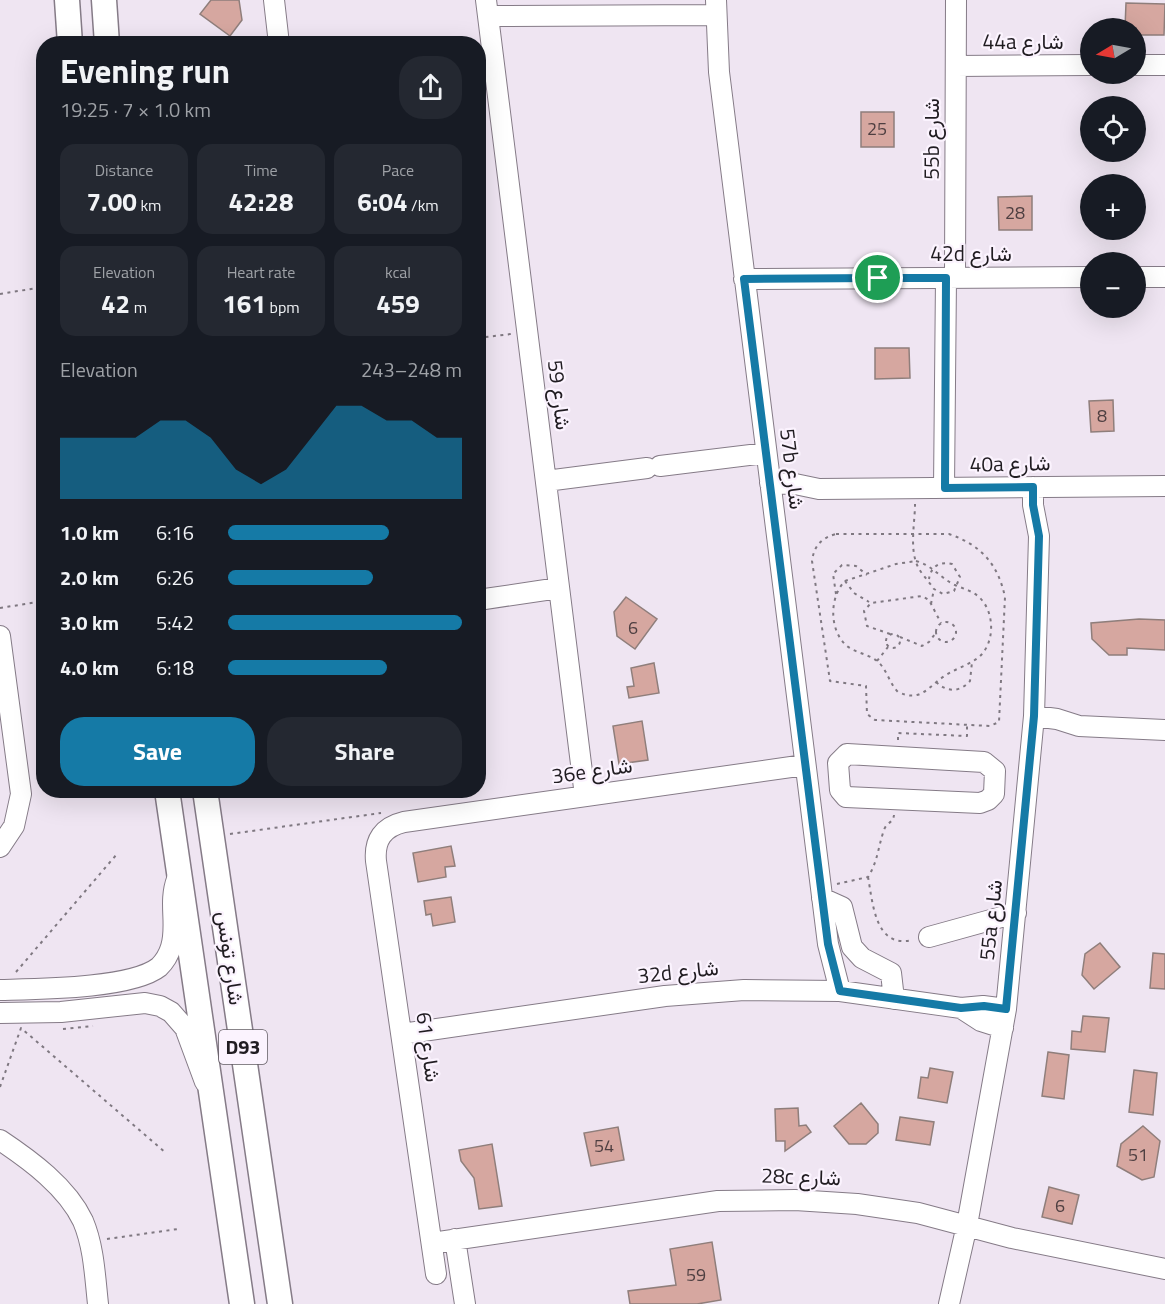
<!DOCTYPE html>
<html lang="en">
<head>
<meta charset="utf-8">
<style>
  :root { --surface:#171b24; --page:#242831; --text:#f1f3f6; --muted:#9ea1a6; --accent:#157aa6 }
  body { margin:0; font-family:"Titillium Web",Vazirmatn,sans-serif; background:var(--page); color:var(--text); height:100vh; display:flex; flex-direction:column; font-size:22px; white-space:nowrap }
  * { box-sizing:border-box; margin:0 }
  p { font-size:20px; color:var(--muted) }
  .icon { flex:none; width:33px; height:33px; fill:none; stroke:currentColor; stroke-width:2; stroke-linecap:round; stroke-linejoin:round }
  .map { position:relative; flex:1; overflow:hidden }
  .side { position:absolute; left:36px; top:36px; width:450px; height:762px; display:flex; flex-direction:column; background:var(--surface); border-radius:24px; box-shadow:0 6px 24px #0002 }
  .side>* { flex:none }
  .needle { width:39px; rotate:260deg }
  .tools { position:absolute; left:1080px; top:18px; display:grid; gap:12px }
  .tools a { display:grid; place-items:center; width:66px; height:66px; border-radius:50%; background:var(--surface); box-shadow:0 6px 24px #0002; font-size:30px }
  .pin { position:absolute; display:grid; place-items:center; width:51px; height:51px; color:#fff; margin:-26px; border:3px solid #fff; border-radius:50%; box-shadow:0 2px 6px #0007 }
  .round { display:grid; place-items:center; flex:none; width:63px; height:63px; border-radius:24px; background:var(--page) }
  .headline { display:flex; align-items:center; justify-content:space-between; height:102px; padding:0 24px }
  h1 { font-size:33px; font-weight:700; line-height:45px }
  .figures { display:grid; grid-template-columns:repeat(3,1fr); gap:9px; height:102px; padding:6px 24px }
  .figures div { display:grid; align-content:center; border-radius:15px; background:var(--page); text-align:center }
  .figures b { font-size:26px; font-weight:700 }
  .figures small { font-size:16px; font-weight:400 }
  .figures p { font-size:16px }
  .chart { height:168px; padding:12px 24px }
  .chart p { display:flex; justify-content:space-between }
  .chart svg { width:100%; height:108px; margin-top:6px; fill:var(--accent); opacity:.7 }
  .primary-button { display:flex; gap:12px; margin-top:auto; padding:12px 24px }
  .primary-button a { flex:1; height:69px; border-radius:24px; background:var(--accent); color:#fff; font-size:24px; font-weight:700; line-height:69px; text-align:center }
  .primary-button a+a { background:var(--page); color:var(--text) }
  ul { padding:0 24px; list-style:none; font-size:20px }
  li { display:grid; grid-template-columns:96px 72px 1fr; align-items:center; height:45px }
  li i { height:15px; border-radius:8px; background:var(--accent) }
  .map>svg:first-child { display:block }
</style>
</head>
<body>
<div class="map">
<svg width="1165" height="1304" viewBox="0 0 1165 1304">
  <rect width="100%" height="100%" fill="#efe5f2"/>
  <path fill="#d6a7a0" stroke="#8f7e7b" stroke-width="1.5" d="M211 0H239L242 20 230 36 200 14Z
    M1126 3 1165 4 1164 35H1136V28H1125Z
    M861 112H894V147H861Z
    M1032 196V230H999L998 197Z
    M875 348H909L910 378 875 379Z
    M1113 400 1114 431 1091 432 1089 401Z
    M626 597 657 619 635 649 617 636 614 612Z
    M1139 619 1165 620V650L1127 648V655H1109L1092 639 1091 623Z
    M654 663 659 693 629 698 627 687 634 686 631 668Z
    M642 721 648 760 619 764 613 726Z
    M451 846 455 866 445 867 446 877 418 882 413 853Z
    M451 897 455 922 433 926 431 914 426 915 424 901Z
    M1100 943 1120 967 1094 989 1082 975 1085 954Z
    M1153 953 1165 954V989L1150 988Z
    M1083 1016 1109 1018 1105 1052 1071 1049 1072 1031 1081 1032Z
    M1048 1052 1069 1055 1064 1099 1042 1096Z
    M930 1068 953 1072 947 1103 918 1098 921 1077 928 1078Z
    M1134 1070 1157 1073 1153 1115 1129 1112Z
    M861 1103 878 1124V1133L866 1144H849L834 1126Z
    M798 1108 799 1126 806 1125 811 1132 785 1151V1141H776L775 1109Z
    M900 1117 934 1122 930 1145 896 1140Z
    M1143 1126 1160 1141 1154 1177 1142 1180 1117 1166 1121 1144Z
    M618 1127 624 1160 591 1166 584 1133Z
    M492 1144 502 1206 479 1209 474 1178 461 1161 459 1150Z
    M1049 1187 1079 1195 1072 1224 1042 1217Z
    M712 1242 721 1300 697 1304H630L628 1291 676 1285 670 1249Z"/>
  <g fill="none" stroke-linecap="round" stroke-linejoin="round">
    <g stroke="#857b87" stroke-width="22">
      <path id="minor" d="M274 0 279 44
        M486 0 585 796
        M716 0 719 72 828 944 840 991
        M488 16 716 15
        M1136 65H1165
        M956 66 1090 65
        M1136 277H1165
        M955 278 956 0
        M744 279 1090 277
        M660 466 766 453
        M546 481 647 468
        M770 483 795 484 819 489 1165 486
        M944 488 946 278
        M478 600 559 588
        M0 636 21 794 14 826 0 847
        M1034 716 1057 719 1079 726 1165 730
        M847 754 984 762 995 771 994 794 988 800 980 803 846 797 840 790 838 763Z
        M822 898 842 907 852 947 862 958 891 973 894 999
        M929 937 1016 913
        M0 990C36 989 131 989 159 967 164 962 169 954 171 947 178 925 168 903 177 879
        M961 1008 981 1021 1003 1028
        M0 1013 61 1012 145 1003 160 1006 171 1012 185 1028 205 1082
        M402 1034 665 996 744 990 840 991 961 1008 983 1006 1006 1009
        M0 1140C30 1160 67 1187 83 1221 94 1247 95 1277 98 1304
        M455 1239 465 1304
        M432 1243 718 1201 795 1200 857 1204 918 1213 1012 1238 1165 1269
        M436 1274 376 861C374 840 383 827 404 822L805 765
        M949 1304 967 1225 1006 1009 1034 716 1039 536 1033 505V487"/>
    </g>
    <g stroke="#857b87" stroke-width="27">
      <path id="major" d="M67 0 70 44
        M104 0 107 44
        M167 790 242 1304
        M205 790 280 1304"/>
    </g>
    <path stroke="#7f7881" stroke-width="2" stroke-dasharray="3 4.5" stroke-linecap="butt" d="M0 294 43 287
      M478 338 511 334
      M915 504C915 521 910 545 916 562 919 572 928 580 934 589L943 594 954 591 960 577 952 564C940 561 931 566 929 579
      M836 534H949C981 545 998 564 1005 597L999 722 990 726 875 720 867 714 866 686 830 681 812 561C814 546 821 538 836 534Z
      M916 561C932 565 940 578 955 585 964 589 973 591 980 598 995 613 995 643 979 657 969 665 957 668 946 675 928 686 922 703 898 692 889 683 887 669 877 661 868 654 856 653 847 646 829 631 829 597 845 581L896 564Z
      M845 581 854 593 869 602
      M836 594 833 574 842 565 856 566 867 575
      M931 604 934 589
      M0 608 44 601
      M936 632a10 10 0 1 1 20 0a10 10 0 1 1-20 0Z
      M886 641a7 7 0 1 1 14 0a7 7 0 1 1-14 0Z
      M890 634 867 626 864 611 871 603 922 596 929 600 941 623
      M900 637 922 646 929 642 935 634
      M877 661 888 647
      M936 682C948 693 960 692 970 681L972 662
      M898 740V733L967 736V725
      M230 834 381 813
      M868 877C873 904 875 949 913 940
      M837 884 868 877C878 861 878 847 884 830 886 823 893 823 894 815
      M16 972 117 854
      M63 1029 93 1026
      M0 1087 21 1028 166 1153
      M107 1239 178 1229"/>
    <use href="#minor" stroke="#fff" stroke-width="20"/>
    <use href="#major" stroke="#fff" stroke-width="24"/>
  </g>
  <g fill="none" stroke-linecap="round" stroke-linejoin="round">
    <g stroke="#fff" stroke-width="12">
      <path id="route" d="M878 278H946L945 488 1033 487V505L1039 536 1034 716 1006 1009 984 1006 961 1008 840 991 828 944 744 279Z"/>
    </g>
    <use href="#route" stroke="#157aa6" stroke-width="8"/>
  </g>
  <g text-anchor="middle" stroke-width="4.5" stroke-linejoin="round" paint-order="stroke">
    <g font-size="18" fill="#4e3f41">
      <text x="877" y="135">25</text>
      <text x="1015" y="219">28</text>
      <text x="1102" y="422">8</text>
      <text x="633" y="634">6</text>
      <text x="604" y="1152">54</text>
      <text x="1138" y="1161">51</text>
      <text x="1060" y="1212">6</text>
      <text x="696" y="1281">59</text>
    </g>
    <rect fill="#fbf3fe" stroke="#625c63" stroke-width="1.5" x="219" y="1030" width="48" height="34" rx="4.5"/>
    <g font-size="20" font-weight="bold" fill="#201c21">
      <text x="243" y="1054">D93</text>
    </g>
    <g font-size="21" fill="#201c21" stroke="#fbf3fe">
      <text x="1023" y="49">44a شارع</text>
      <text transform="translate(932 139) rotate(-90)" y="7">55b شارع</text>
      <text x="971" y="261">42d شارع</text>
      <text transform="translate(559 395) rotate(83)" y="7">شارع 59</text>
      <text transform="translate(1010 464) rotate(-1)" y="7">40a شارع</text>
      <text transform="translate(792 469) rotate(83)" y="7">57b شارع</text>
      <text transform="translate(592 771) rotate(-8)" y="7">36e شارع</text>
      <text transform="translate(991 920) rotate(-84)" y="7">55a شارع</text>
      <text transform="translate(230 958) rotate(82)" y="7">شارع تونس</text>
      <text transform="translate(678 972) rotate(-6)" y="7">32d شارع</text>
      <text transform="translate(428 1047) rotate(82)" y="7">شارع 61</text>
      <text transform="translate(801 1177) rotate(2)" y="7">28c شارع</text>
    </g>
  </g>
</svg>
<div class="tools">
<a><svg class="needle" viewBox="-14 -14 28 28"><path d="M0-13l5 13h-10z" fill="#e53935"/><path d="M0 13l5-13h-10z" fill="#9ea1a6"/></svg></a>
<a><svg class="icon" aria-label="locate" viewBox="0 0 24 24"><circle cx="12" cy="12" r="6"/><path d="M12 2v4M12 18v4M2 12h4M18 12h4"/></svg></a>
<a>+</a>
<a>−</a>
</div>
<div class="pin" style="left:878px;top:278px;background:#1e9e55"><svg class="icon" aria-label="arrive" viewBox="0 0 24 24"><path d="M6 21V4h12l-3 4 3 4H6"/></svg></div>
<section class="side">
<div class="headline"><div><h1>Evening run</h1><p>19:25 · 7 × 1.0 km</p></div><a class="round"><svg class="icon" aria-label="share" viewBox="0 0 24 24"><path d="M12 15V3M7 8l5-5 5 5M5 13v7h14v-7"/></svg></a></div>
<div class="figures">
<div><p>Distance</p><b>7.00<small> km</small></b></div>
<div><p>Time</p><b>42:28</b></div>
<div><p>Pace</p><b>6:04<small> /km</small></b></div>
</div>
<div class="figures">
<div><p>Elevation</p><b>42<small> m</small></b></div>
<div><p>Heart rate</p><b>161<small> bpm</small></b></div>
<div><p>kcal</p><b>459</b></div>
</div>
<div class="chart"><p><span>Elevation</span>243–248 m</p>
<svg viewBox="0 0 160 44" preserveAspectRatio="none"><path d="M0 44V19L10 19L20 19L30 19L40 12L50 12L60 19L70 32L80 38L90 32L100 19L110 6L120 6L130 12L140 12L150 19L160 19V44z"/></svg>
</div>
<ul>
<li><b>1.0 km</b>6:16<i style="width:69%"></i></li>
<li><b>2.0 km</b>6:26<i style="width:62%"></i></li>
<li><b>3.0 km</b>5:42<i style="width:100%"></i></li>
<li><b>4.0 km</b>6:18<i style="width:68%"></i></li>
</ul>
<div class="primary-button"><a>Save</a><a>Share</a></div>
</section>
</div>
</body>
</html>
